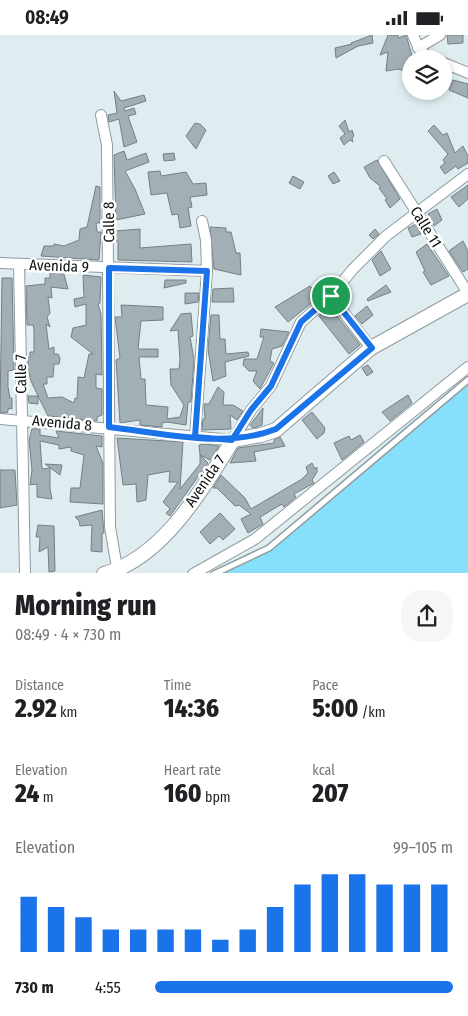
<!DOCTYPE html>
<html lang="en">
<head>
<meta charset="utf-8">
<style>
  :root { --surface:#fff; --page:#f6f6f6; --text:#202124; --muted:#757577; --accent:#1a73e8 }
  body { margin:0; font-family:"Fira Sans Condensed",sans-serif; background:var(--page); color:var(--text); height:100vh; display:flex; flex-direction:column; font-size:19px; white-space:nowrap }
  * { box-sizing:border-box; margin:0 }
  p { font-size:16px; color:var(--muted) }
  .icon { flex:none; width:28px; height:28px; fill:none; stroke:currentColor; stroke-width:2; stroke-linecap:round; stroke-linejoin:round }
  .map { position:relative; height:538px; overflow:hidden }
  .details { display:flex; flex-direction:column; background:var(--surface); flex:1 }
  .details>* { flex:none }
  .fabs { position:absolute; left:402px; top:15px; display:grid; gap:10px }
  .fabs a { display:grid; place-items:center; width:50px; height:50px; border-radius:50%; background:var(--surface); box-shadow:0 2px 8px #0003; font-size:25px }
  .pin { position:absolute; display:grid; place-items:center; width:42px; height:42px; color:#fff; margin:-21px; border:2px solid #fff; border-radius:50%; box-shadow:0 1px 5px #0007 }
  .round { display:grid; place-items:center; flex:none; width:52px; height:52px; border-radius:20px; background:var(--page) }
  .head { display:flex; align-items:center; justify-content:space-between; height:85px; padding:0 15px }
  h1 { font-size:28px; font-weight:800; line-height:38px }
  .stats { display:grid; grid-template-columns:repeat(3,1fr); gap:8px; height:85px; padding:5px 15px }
  .stats div { display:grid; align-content:center }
  .stats b { font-size:25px; font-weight:800 }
  .stats small { font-size:14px; font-weight:400 }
  .stats p { font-size:14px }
  .chart { height:140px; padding:10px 15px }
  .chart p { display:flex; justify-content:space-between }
  .chart svg { width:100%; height:90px; margin-top:5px; stroke:var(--accent); stroke-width:6 }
  ul { padding:0 15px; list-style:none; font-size:16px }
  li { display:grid; grid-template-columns:80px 60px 1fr; align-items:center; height:38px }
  li i { height:12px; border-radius:6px; background:var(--accent) }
  .status { display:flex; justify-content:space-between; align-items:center; height:35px; padding:0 25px; background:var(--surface); direction:ltr }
  .status svg { height:14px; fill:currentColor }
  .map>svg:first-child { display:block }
</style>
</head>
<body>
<div class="status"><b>08:49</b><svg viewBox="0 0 49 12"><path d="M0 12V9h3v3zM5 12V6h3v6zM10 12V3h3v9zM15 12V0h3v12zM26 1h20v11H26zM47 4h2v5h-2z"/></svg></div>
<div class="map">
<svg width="468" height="539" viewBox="0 0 468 539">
  <rect width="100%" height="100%" fill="#dfedf1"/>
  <path fill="#86dffb" d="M468 341V538L211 539 269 510 402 395Z"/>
  <path fill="#a2afb4" stroke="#748084" d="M372 0 373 8 358 11 336 23 335 13 352 9 351 8Z
    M388 0H398V3L406 0 413 24 411 38 398 34 386 36 388 17 380 20Z
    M447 0H463V8L448 9Z
    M453 45 468 49V63L449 55Z
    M114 56 121 66 144 60 146 66 124 73 125 76 134 73 136 79 128 81 137 107 124 112 119 84 109 87 108 80 117 78Z
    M345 85 349 97 352 95 354 101 352 103 353 107 350 105 344 110 340 103 345 99 339 91Z
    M195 88 200 89 206 95 196 114 186 101Z
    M434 90 443 100 447 98 455 118 463 111 468 121V128L458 134 456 131 445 139 440 132 445 128 443 125 448 119 428 96Z
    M124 116 127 125 146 118 149 127 125 136 135 154 145 179 116 185 114 120Z
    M174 118 175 125 164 126 163 119Z
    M377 125 400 164 390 173 385 165 387 164 379 153 381 152 370 143 364 132Z
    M160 136 161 141 186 137 193 149 206 148 207 160 190 162 192 172 188 173 191 191 180 193 178 179 172 180 167 158 151 160 148 137Z
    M334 137 340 146 333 149 328 141Z
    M293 141 304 147 300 154 289 148Z
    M468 150V164L459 172 451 162Z
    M96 151 100 152V188H96L97 197H101L99 225 41 221 44 211H54V209L64 211 79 205 80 194 87 192Z
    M437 174 442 185 434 191 428 179Z
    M416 189 421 199 412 202 408 193Z
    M210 192 226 193V197H231L236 218H240L241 240 214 234Z
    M140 194V213L191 209 192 227 118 225V206H116L115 196Z
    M375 194 379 199 373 204 369 200Z
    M463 206 468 216V234L463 237 449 216Z
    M427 209 449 241 431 250 423 237 425 236 416 217Z
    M381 216 391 234 380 241 372 225Z
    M50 238 64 239 68 254 51 252 52 263 48 262 50 278 47 282 50 292 46 289 49 314 54 312V319H58L60 323 59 329H54L53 342H47V349H43L48 363 62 362 74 368 75 363 77 364 78 342 84 343 89 319H93L71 302 73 293 86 290V269L75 272 74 264 84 262 83 240 101 242 100 268 98 269 101 279 102 340 96 339V353L102 354V380L97 382V386L48 381 38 361V369L29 368 28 361H38L31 346 28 333V322H30V317H34V295L33 290H27L26 251 45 249V243H50Z
    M2 243H12L14 335 8 336V352L10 363H12V374L9 373 7 378 0 377Z
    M165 245H186V248L164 253Z
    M386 250 391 257 368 266 367 264Z
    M310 251 319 262 288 287 275 272Z
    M233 253 234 267H212L213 254Z
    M185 258H199L198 267 185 269Z
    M121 270 163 272V285L141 286 138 314H158V322H139L141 344H145L146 370 168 372 167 384 180 382 184 370 171 350 170 334H179L180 325 178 295 170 296 181 279 191 278 193 301 190 302 194 324 191 367H188L186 390 167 387 162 388V392L140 390V385L120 388 116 325 120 323 115 282H122Z
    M329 271 360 310 349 319 319 281Z
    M367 271 373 280 362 289 355 281Z
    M211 280H219L220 304H225L226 319 248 317 249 321 225 327 226 341 213 346 208 314Z
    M261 294 289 297 282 311 272 314 270 326 274 328 260 354 253 346 257 336H249L243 330 244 324H257L264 302H260Z
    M368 330 373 337 367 341 362 333Z
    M218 352 224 357 223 370H233L243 376 237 385 230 380 231 394 202 395 203 384H205L204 369H209Z
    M408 360 412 368 390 386 382 377Z
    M263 373 262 390 253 393 250 390Z
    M312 377 325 393 324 398 317 404 302 385Z
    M32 394H40V400L59 403 56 396 102 401V412L96 411 103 428V469L70 467 71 453H80L84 420 71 416V412L59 414V410L40 406 42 434 50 433V454L52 464 37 462V449L30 450 32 435 29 405Z
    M360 400 364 407 342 425 334 408 349 401 351 405Z
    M280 402 285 411 254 417 256 426 230 428 238 413 274 408V405Z
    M117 403 183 407 180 454 200 429V420L208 428 170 481 166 478 170 474 163 467 178 447H169L170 436 148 440 146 465 137 467 136 449 123 450Z
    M199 410 205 409 219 411 210 425 200 420Z
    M312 428 315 434 317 432V437L312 445 314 448 294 459 296 462 284 472 282 469 260 482 263 489 248 498 241 484 251 479 239 470 235 471 217 453H213L221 440 245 463 251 474 302 444 308 438 306 432Z
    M45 429 62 430 60 440Z
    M0 435H15L17 470 0 473Z
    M102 475 104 498H102V517L91 516 92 490 80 491 79 486 75 482Z
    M220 478 235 494 223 505 219 501 210 509 200 497Z
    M38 490 54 491 55 536 49 537 48 512 39 517 40 502H36Z"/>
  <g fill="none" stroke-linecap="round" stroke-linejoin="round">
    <g stroke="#8f9ba0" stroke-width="8">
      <path id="service" d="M214 539 269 513 468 345"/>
    </g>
    <g stroke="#8f9ba0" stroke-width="12">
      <path id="minor" d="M413 0C418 12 421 19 433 24
        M418 13 440 0
        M444 28 468 38
        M101 80 107 110 110 492 117 533
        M384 126 468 258
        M0 228 207 236
        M19 229 25 539
        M331 261 371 313
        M0 384 233 405 251 375 271 351 301 287 331 261 353 234 386 201 468 139
        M195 402 207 236 206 205 202 186
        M193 539 255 504 468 332"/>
    </g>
    <g stroke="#8f9ba0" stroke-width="16">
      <path id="tertiary" d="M104 539C164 522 202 454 233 405L261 400 276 395 371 313 468 259"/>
    </g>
    <use href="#service" stroke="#fff" stroke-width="5"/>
    <use href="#minor" stroke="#fff" stroke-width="10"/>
    <use href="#tertiary" stroke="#fff" stroke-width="14"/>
  </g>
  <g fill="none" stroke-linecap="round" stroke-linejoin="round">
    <g stroke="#fff" stroke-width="10">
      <path id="route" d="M331 261 301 287 271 351 251 375 232 405 195 402 207 236 109 233V392C161 398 226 414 276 394L372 313 331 261"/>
    </g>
    <use href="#route" stroke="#1a73e8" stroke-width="6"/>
  </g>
  <g text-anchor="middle" stroke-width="5" stroke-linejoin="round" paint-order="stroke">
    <g font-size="15" fill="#0c1112" stroke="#fff">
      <text transform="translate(109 187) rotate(-91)" y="5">Calle 8</text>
      <text transform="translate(426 192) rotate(58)" y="5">Calle 11</text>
      <text transform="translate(59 231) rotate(2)" y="5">Avenida 9</text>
      <text transform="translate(21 339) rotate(-91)" y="5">Calle 7</text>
      <text transform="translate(62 388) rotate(5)" y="5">Avenida 8</text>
      <text transform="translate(205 446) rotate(-56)" y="5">Avenida 7</text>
    </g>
  </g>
</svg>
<div class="fabs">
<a><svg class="icon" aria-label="layers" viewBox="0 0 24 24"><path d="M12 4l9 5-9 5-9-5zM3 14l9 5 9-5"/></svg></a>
</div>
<div class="pin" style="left:331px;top:261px;background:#1e9e55"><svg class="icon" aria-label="arrive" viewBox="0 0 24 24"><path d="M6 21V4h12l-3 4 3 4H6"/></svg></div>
</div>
<section class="details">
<div class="head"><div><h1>Morning run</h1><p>08:49 · 4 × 730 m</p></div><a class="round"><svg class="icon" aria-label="share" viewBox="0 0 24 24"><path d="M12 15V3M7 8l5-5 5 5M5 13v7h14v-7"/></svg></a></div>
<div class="stats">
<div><p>Distance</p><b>2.92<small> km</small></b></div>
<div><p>Time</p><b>14:36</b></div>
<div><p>Pace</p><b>5:00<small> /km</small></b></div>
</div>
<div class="stats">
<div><p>Elevation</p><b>24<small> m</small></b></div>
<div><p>Heart rate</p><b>160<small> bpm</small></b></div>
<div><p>kcal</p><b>207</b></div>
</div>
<div class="chart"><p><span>Elevation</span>99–105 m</p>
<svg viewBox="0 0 160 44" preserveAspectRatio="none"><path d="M5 44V17M15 44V22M25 44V27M35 44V33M45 44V33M55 44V33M65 44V33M75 44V38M85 44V33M95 44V22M105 44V11M115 44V6M125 44V6M135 44V11M145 44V11M155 44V11"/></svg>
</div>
<ul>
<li><b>730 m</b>4:55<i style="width:100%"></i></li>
</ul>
</section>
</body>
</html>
